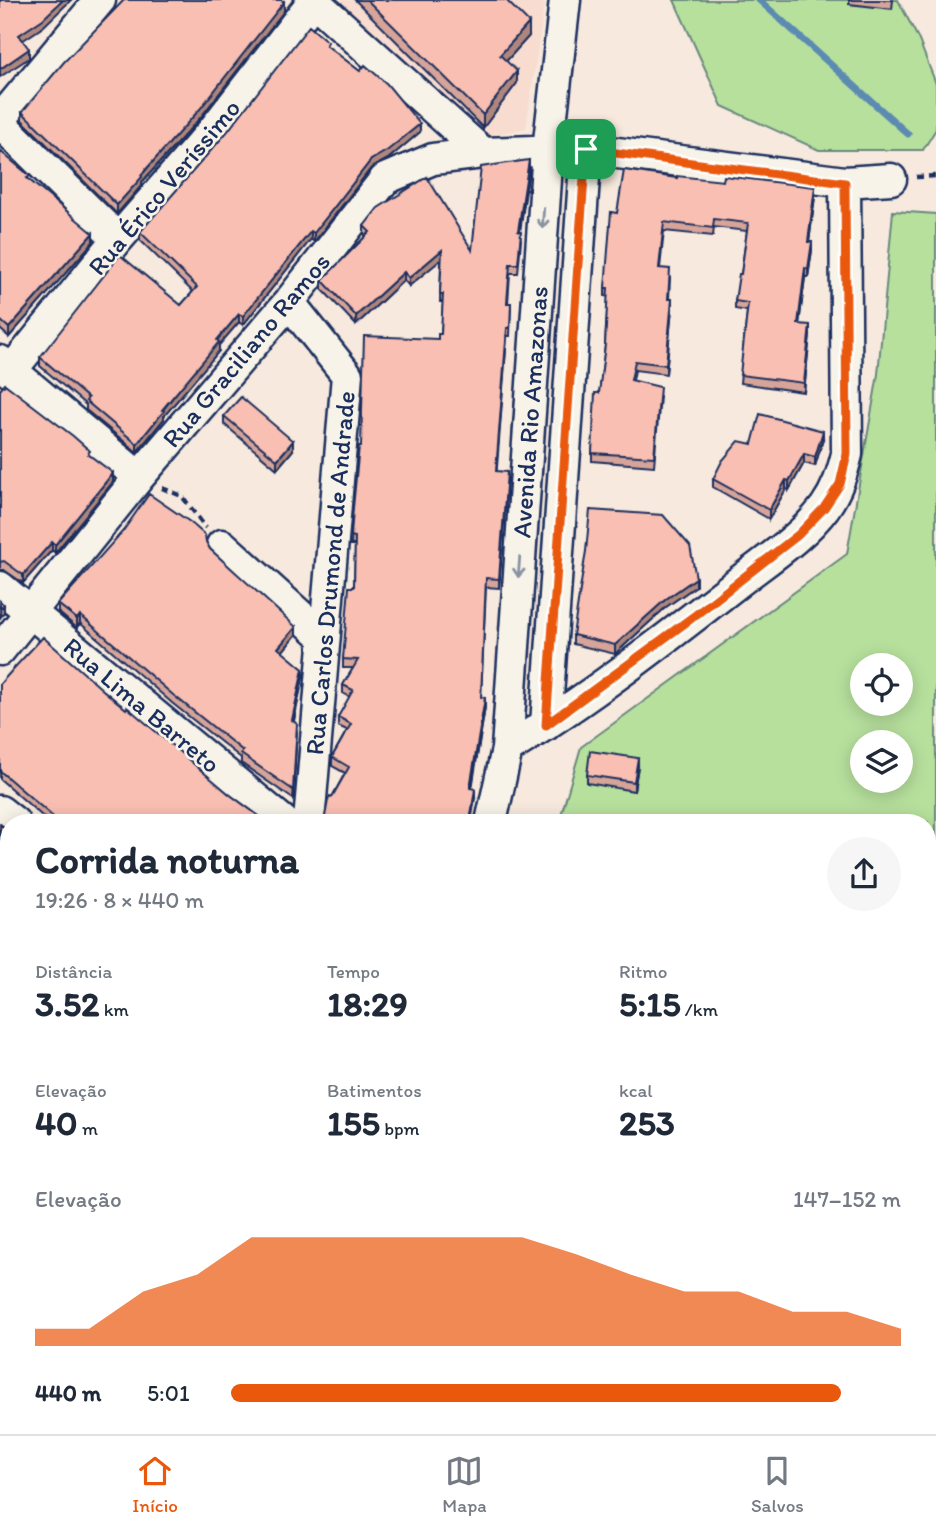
<!DOCTYPE html>
<html lang="pt">
<head>
<meta charset="utf-8">
<style>
  :root { --surface:#fff; --page:#f6f6f7; --text:#1f2937; --muted:#747a83; --line:#e0e1e3; --accent:#ea580c }
  body { margin:0; font-family:Itim,sans-serif; background:var(--page); color:var(--text); height:100vh; display:flex; flex-direction:column; font-size:26px; white-space:nowrap }
  * { box-sizing:border-box; margin:0 }
  p { font-size:23px; color:var(--muted) }
  .icon { flex:none; width:38px; height:38px; fill:none; stroke:currentColor; stroke-width:2; stroke-linecap:round; stroke-linejoin:round }
  .map { position:relative; flex:1; overflow:hidden }
  .details { position:absolute; left:0px; top:814px; width:936px; height:621px; display:flex; flex-direction:column; background:var(--surface); border-radius:28px 28px 0 0; box-shadow:0 4px 18px #0003 }
  .details>* { flex:none }
  .buttons { position:absolute; left:850px; top:653px; display:grid; gap:14px }
  .buttons a { display:grid; place-items:center; width:63px; height:63px; border-radius:50%; background:var(--surface); box-shadow:0 4px 18px #0003; font-size:35px }
  .pin { position:absolute; display:grid; place-items:center; width:60px; height:60px; color:#fff; margin:-30px; border-radius:14px; box-shadow:0 4px 10px #0006 }
  .round { display:grid; place-items:center; flex:none; width:74px; height:74px; border-radius:37px; background:var(--page) }
  .headline { display:flex; align-items:center; justify-content:space-between; height:119px; padding:0 35px }
  h1 { font-size:38px; font-weight:700; line-height:52px }
  .metrics { display:grid; grid-template-columns:repeat(3,1fr); gap:10px; height:119px; padding:7px 35px }
  .metrics div { display:grid; align-content:center }
  .metrics b { font-size:35px; font-weight:700 }
  .metrics small { font-size:19px; font-weight:400 }
  .metrics p { font-size:19px }
  .chart { height:196px; padding:14px 35px }
  .chart p { display:flex; justify-content:space-between }
  .chart svg { width:100%; height:126px; margin-top:7px; fill:var(--accent); opacity:.7 }
  ul { padding:0 35px; list-style:none; font-size:23px }
  li { display:grid; grid-template-columns:112px 84px 1fr; align-items:center; height:52px }
  li i { height:18px; border-radius:9px; background:var(--accent) }
  .menu { display:flex; justify-content:space-around; align-items:center; height:98px; border-top:2px solid var(--line); background:var(--surface); font-size:19px; color:var(--muted) }
  .menu a { display:grid; justify-items:center; gap:4px }
  .menu .current { color:var(--accent) }
  .map>svg:first-child { display:block }
</style>
</head>
<body>
<div class="map">
<svg width="936" height="1434" viewBox="0 0 936 1434">
  <rect width="100%" height="100%" fill="#f7e9dd"/>
  <filter id="ink" filterUnits="userSpaceOnUse"><feTurbulence type="fractalNoise" baseFrequency=".0143" numOctaves="2"/><feDisplacementMap in="SourceGraphic" scale="14" xChannelSelector="R" yChannelSelector="G"/><feConvolveMatrix kernelMatrix="1 2 1 2 8 2 1 2 1" color-interpolation-filters="sRGB"/></filter>
  <g filter="url(#ink)">
    <path fill="#f8dcd0" d="M337 0H545L526 128 488 136Z"/>
    <path fill="#b7e09d" stroke="#69887e" stroke-width="2" fill-rule="evenodd" d="M674 0H898L918 38 936 84V129L923 150H819L722 106Z
      M893 211 936 214V1434H436L441 1426H928V822H559L581 747 847 554 878 374ZM863 665H901V704H863ZM863 742H901V780H863Z"/>
    <g fill="none" stroke-linecap="round" stroke-linejoin="round">
      <path stroke="#5b8bb1" stroke-width="7" d="M759 0 908 134"/>
      <g stroke="#1b2f5e" stroke-width="35">
        <path id="minor" d="M314 1 483 153
          M0 120 100 0
          M0 123 118 239
          M289 302 347 375 309 822
          M0 361 139 477
          M10 372 118 239 214 129 314 0
          M222 545 324 637
          M0 587 284 822
          M0 650 139 477 289 302 385 179 433 159 483 153 586 149 845 182 891 179
          M546 725 586 149
          M507 749C587 700 662 642 736 584 766 560 802 538 825 507 837 490 842 474 847 454L845 182
          M0 811 14 822
          M491 822 507 749 548 150 565 0
          M0 1017 9 1025
          M0 1129 9 1119
          M145 1426 159 1434
          M68 1434 72 1426"/>
      </g>
      <path stroke="#1b2f5e" stroke-width="4.5" stroke-dasharray="7 5" stroke-linecap="butt" d="M916 177 936 176
        M162 488 182 496 206 528"/>
      <use href="#minor" stroke="#f7f3e8" stroke-width="30"/>
    </g>
    <path fill="#d6a499" stroke="#1b2f5e" stroke-width="2" d="M355 0H506L529 36 506 61 517 83 483 128Z
      M849 0H893L892 9 849 4Z
      M283 1 284 11 200 118 142 182V185L117 214 22 120V112Z
      M328 47 420 132 388 159 371 168 314 242 311 239 243 325 239 322 219 345V351L164 416V419L137 452 86 410V405L40 366V357L181 305 193 292 140 240V232Z
      M0 151 93 242 9 337 0 329Z
      M529 169 520 232 521 240 518 273H510L508 303H511L510 336H507L496 471 507 480 499 588 486 587 481 697 485 707 472 789 475 798 332 797 345 773 332 766V757L347 730 338 726V717L350 697 343 693V685L353 668H343V659L354 587 355 545H351L353 508 361 446 441 334 443 302H440L441 259 409 286 404 280 356 325 322 289V280L366 236 364 234V226L472 250Z
      M677 178 815 196 809 242 812 250 808 277H805L799 324 810 334 804 392 740 383 747 311 735 309V301L741 274 747 231 714 227 713 236 664 231 660 268 670 278 669 299 672 307 666 374 635 370 633 380 660 396 654 466 592 461V453L605 345 608 297 605 296V288L617 213Z
      M0 390 90 456 113 482 55 553 52 550 23 583 4 570H0Z
      M224 416 293 450 277 469 224 424Z
      M823 439 815 466 804 463 789 490 786 489 769 519 713 487V479Z
      M206 542 210 549 296 635 282 652 303 677 294 721 297 732 293 799 241 763V758L172 703 80 623 77 628 58 612V604Z
      M696 586 666 607 615 654 573 644V635Z
      M0 684 104 691 229 794 267 822H49L0 779Z
      M638 766 634 791 587 783V775Z
      M0 824 9 831V992L0 984Z
      M0 1158 9 1163V1237L0 1230Z
      M9 1390V1426H44L39 1434H3L9 1423 0 1418V1405Z
      M181 1426H215L211 1434H196Z"/>
    <path fill="#ae867d" stroke="#1b2f5e" stroke-width="2" d="M63 0H71L43 27 19 43V35Z
      M284 2V11L200 118 142 182V185L117 214V205Z
      M529 23V36L500 68V55Z
      M29 49V58L0 77V69Z
      M517 71V83L483 128V115Z
      M420 124V132L388 159 371 168 314 242V233L371 160Z
      M529 160V169L518 240V231Z
      M815 187V196L808 250V242Z
      M311 231V239L243 325V316Z
      M93 233V242L9 337V328Z
      M812 242V250L808 277V269Z
      M442 250V259L409 286V278Z
      M805 268V277L798 332V324Z
      M404 272V280L356 325V316Z
      M672 299V307L666 374V365Z
      M239 314V322L219 345V351L164 416V419L137 452V444L217 340Z
      M810 325V334L804 392V383Z
      M507 328V336L496 480V471Z
      M823 431V439L815 466V457Z
      M293 441V450L277 469V460Z
      M804 454V463L789 490V481Z
      M507 472V480L499 588V579Z
      M113 473V482L55 553V545Z
      M786 480V489L769 519V510Z
      M52 542V550L23 583V575Z
      M696 578V586L666 607 615 654V645L666 599Z
      M4 605V613L0 618V609Z
      M80 615V623L77 628V619Z
      M296 627V635L278 657V648Z
      M303 669V677L292 728V720Z
      M485 698V707L470 797V788Z
      M638 758V766L634 791V782Z
      M475 789V798L471 822H470Z
      M9 1089V1098L0 1106V1097Z
      M39 1426H44L39 1434H34Z
      M211 1426H215L211 1434H208Z"/>
    <path fill="#f9bfb2" stroke="#1b2f5e" stroke-width="2" d="M0 0H63L43 19 19 35 29 49 0 69Z
      M124 0H281L284 2 200 109 141 175 142 177 117 205 22 112 64 62Z
      M367 0H506L529 23 500 55 517 71 483 115Z
      M309 26 328 42 326 45 360 71 365 65 387 84 420 124 388 150 371 160 314 233 311 231 243 316 239 314 217 340 219 342 162 410 164 411 137 444 86 401 88 398 40 357 120 255 181 305 197 287 140 232 227 132Z
      M0 151 30 176 27 178 93 233 9 328 0 320Z
      M529 160 518 231 521 232 518 264H510L507 303H511L510 328H507L496 471 507 472 499 579 486 578 481 697 485 698 470 788 475 789 470 822H324L328 800 330 796 332 797 349 767 332 757 351 724 338 717 353 690 343 685 358 660 343 659 349 587H354L355 537 351 536 353 508 359 446H361L364 336 438 339V334H441L443 294H440L442 250 409 278 404 272 356 316 322 280 370 232 364 226 378 208 427 177 472 250 481 167Z
      M624 170 677 178V176L723 181 724 176 815 187 808 242H812L808 269 805 268 798 324 810 325 804 383 740 375 748 303 735 301 739 274H741L748 223 714 219 713 228 664 222 659 268 670 269 668 299H672L666 365 635 361 631 380 660 387 654 457 592 453 595 393H599L605 345 608 288H605L611 212 617 213Z
      M5 384 73 436 90 451 88 454 113 473 55 545 52 542 23 575 4 561 0 562V390Z
      M241 397 293 441 277 460 224 416Z
      M760 414 823 431 815 457 804 454 789 481 786 480 769 510 713 479 722 461 739 441 752 444Z
      M149 494 190 522 205 535 206 542 210 549 296 627 278 648 303 669 292 720 297 724 293 790 241 754 243 751 172 694 80 615 77 619 58 604 123 531Z
      M590 510 663 515 690 546 696 578 666 599 615 645 573 635 586 551Z
      M0 601 4 605 0 609Z
      M43 637 104 691 126 709 127 707 229 794 267 822H59L0 771V684L15 667Z
      M590 751 638 758 634 782 587 775Z
      M0 824 9 831V983L0 976Z
      M0 1030 3 1033 0 1036 9 1044V1089L0 1097Z
      M1 1156 9 1163V1228L0 1222V1158Z
      M9 1390V1415L0 1410V1405Z
      M9 1423V1426H39L34 1434H3Z
      M198 1426H211L208 1432Z
      M256 1426H290L303 1433V1434H254L253 1433Z
      M86 1428 97 1434H82Z"/>
    <defs><path id="oneway-shaft" d="M-6 0H5M1.5-3L5.5 0L1.5 3" fill="none" stroke-width="1.6" stroke-linecap="round" stroke-linejoin="round" transform="scale(1.75)"/></defs>
    <g stroke="#8991a3">
      <use href="#oneway-shaft" transform="translate(543 218) rotate(94)"/>
      <use href="#oneway-shaft" transform="translate(519 567) rotate(94)"/>
    </g>
  </g>
  <g fill="none" stroke-linecap="round" stroke-linejoin="round" filter="url(#ink)">
    <g stroke="#fff" stroke-width="14">
      <path id="route" d="M586 149 845 183 847 454 840 484 824 508 798 535 693 617 546 725Z"/>
    </g>
    <use href="#route" stroke="#ea580c" stroke-width="9"/>
  </g>
  <g text-anchor="middle" stroke-width="5" stroke-linejoin="round" paint-order="stroke">
    <g font-size="26" fill="#1b2f5e" stroke="#f7f3e8">
      <text transform="translate(164 187) rotate(-50)" y="9">Rua Érico Veríssimo</text>
      <text transform="translate(246 350) rotate(-50)" y="9">Rua Graciliano Ramos</text>
      <text transform="translate(530 412) rotate(-86)" y="9">Avenida Rio Amazonas</text>
      <text transform="translate(330 573) rotate(-85)" y="9">Rua Carlos Drumond de Andrade</text>
      <text transform="translate(142 705) rotate(40)" y="9">Rua Lima Barreto</text>
    </g>
  </g>
</svg>
<div class="buttons">
<a><svg class="icon" aria-label="locate" viewBox="0 0 24 24"><circle cx="12" cy="12" r="6"/><path d="M12 2v4M12 18v4M2 12h4M18 12h4"/></svg></a>
<a><svg class="icon" aria-label="layers" viewBox="0 0 24 24"><path d="M12 4l9 5-9 5-9-5zM3 14l9 5 9-5"/></svg></a>
</div>
<div class="pin" style="left:586px;top:149px;background:#1e9e55"><svg class="icon" aria-label="arrive" viewBox="0 0 24 24"><path d="M6 21V4h12l-3 4 3 4H6"/></svg></div>
<section class="details">
<div class="headline"><div><h1>Corrida noturna</h1><p>19:26 · 8 × 440 m</p></div><a class="round"><svg class="icon" aria-label="share" viewBox="0 0 24 24"><path d="M12 15V3M7 8l5-5 5 5M5 13v7h14v-7"/></svg></a></div>
<div class="metrics">
<div><p>Distância</p><b>3.52<small> km</small></b></div>
<div><p>Tempo</p><b>18:29</b></div>
<div><p>Ritmo</p><b>5:15<small> /km</small></b></div>
</div>
<div class="metrics">
<div><p>Elevação</p><b>40<small> m</small></b></div>
<div><p>Batimentos</p><b>155<small> bpm</small></b></div>
<div><p>kcal</p><b>253</b></div>
</div>
<div class="chart"><p><span>Elevação</span>147–152 m</p>
<svg viewBox="0 0 160 44" preserveAspectRatio="none"><path d="M0 44V38L10 38L20 25L30 19L40 6L50 6L60 6L70 6L80 6L90 6L100 12L110 19L120 25L130 25L140 32L150 32L160 38V44z"/></svg>
</div>
<ul>
<li><b>440 m</b>5:01<i style="width:91%"></i></li>
</ul>
</section>
</div>
<nav class="menu">
<a class="current"><svg class="icon" aria-label="home" viewBox="0 0 24 24"><path d="M3 11l9-7 9 7M6 9v11h12V9"/></svg>Início</a>
<a><svg class="icon" aria-label="map" viewBox="0 0 24 24"><path d="M3 6l6-2 6 2 6-2v14l-6 2-6-2-6 2zM9 4v14M15 6v14"/></svg>Mapa</a>
<a><svg class="icon" aria-label="saved" viewBox="0 0 24 24"><path d="M7 4h10v16l-5-4-5 4z"/></svg>Salvos</a>
</nav>
</body>
</html>
